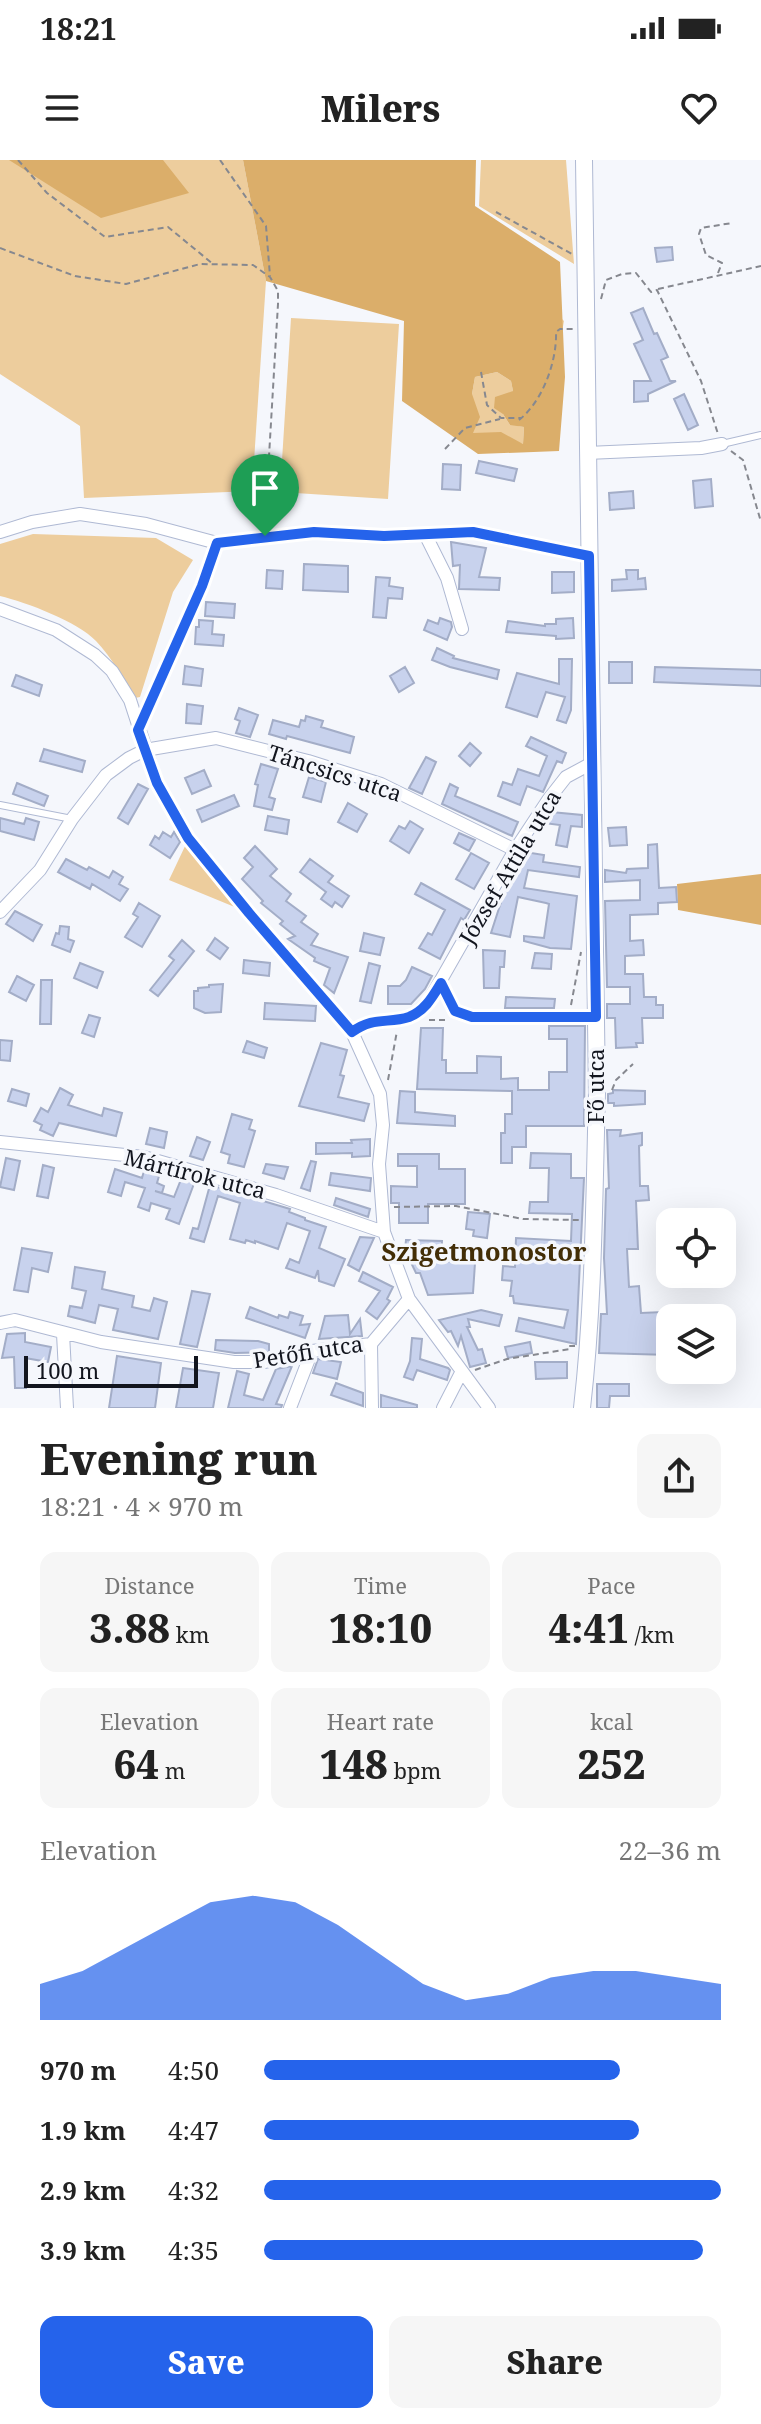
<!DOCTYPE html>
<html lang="en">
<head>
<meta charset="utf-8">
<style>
  :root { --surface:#fff; --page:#f6f6f6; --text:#222; --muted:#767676; --accent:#2563eb }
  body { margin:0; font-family:"Noto Serif",serif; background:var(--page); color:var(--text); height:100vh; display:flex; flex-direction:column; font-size:30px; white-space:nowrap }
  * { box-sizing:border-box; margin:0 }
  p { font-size:26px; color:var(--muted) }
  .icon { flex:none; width:44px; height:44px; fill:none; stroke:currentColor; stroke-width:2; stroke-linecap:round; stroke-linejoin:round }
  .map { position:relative; height:1248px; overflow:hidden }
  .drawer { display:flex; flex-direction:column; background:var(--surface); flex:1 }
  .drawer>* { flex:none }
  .controls { position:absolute; left:656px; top:1048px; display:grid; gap:16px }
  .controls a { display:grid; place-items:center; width:80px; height:80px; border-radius:16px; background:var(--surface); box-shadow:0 8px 32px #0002; font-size:40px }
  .scale { position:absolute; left:24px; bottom:20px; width:174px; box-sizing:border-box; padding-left:8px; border:4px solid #12151e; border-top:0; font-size:22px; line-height:28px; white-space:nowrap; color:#12151e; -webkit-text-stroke:6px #f5f7fc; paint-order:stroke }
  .pin { position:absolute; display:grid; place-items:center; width:68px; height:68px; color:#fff; margin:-82px -34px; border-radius:50% 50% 50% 0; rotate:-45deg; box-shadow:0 0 8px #0007 }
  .pin .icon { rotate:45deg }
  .round { display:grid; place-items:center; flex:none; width:84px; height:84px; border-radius:16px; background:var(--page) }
  .overview { display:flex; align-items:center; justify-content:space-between; height:136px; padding:0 40px }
  h1 { font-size:44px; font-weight:800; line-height:60px }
  .metrics { display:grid; grid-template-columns:repeat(3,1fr); gap:12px; height:136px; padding:8px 40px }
  .metrics div { display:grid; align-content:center; border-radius:16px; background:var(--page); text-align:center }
  .metrics b { font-size:40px; font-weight:800 }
  .metrics small { font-size:22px; font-weight:400 }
  .metrics p { font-size:22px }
  .chart { height:224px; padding:16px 40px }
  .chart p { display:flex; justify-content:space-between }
  .chart svg { width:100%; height:144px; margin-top:8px; fill:var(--accent); opacity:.7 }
  .action { display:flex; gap:16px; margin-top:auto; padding:16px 40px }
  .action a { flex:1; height:92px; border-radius:16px; background:var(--accent); color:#fff; font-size:32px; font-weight:800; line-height:92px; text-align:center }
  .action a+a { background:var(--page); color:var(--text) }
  ul { padding:0 40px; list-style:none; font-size:26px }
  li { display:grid; grid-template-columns:128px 96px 1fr; align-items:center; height:60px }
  li i { height:20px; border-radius:10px; background:var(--accent) }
  .status { display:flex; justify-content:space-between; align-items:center; height:56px; padding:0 40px; background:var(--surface); direction:ltr }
  .status svg { height:22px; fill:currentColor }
  header { display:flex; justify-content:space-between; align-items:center; height:104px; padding:0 40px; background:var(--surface); font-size:36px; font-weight:800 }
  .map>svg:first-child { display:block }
</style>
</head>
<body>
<div class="status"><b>18:21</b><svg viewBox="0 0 49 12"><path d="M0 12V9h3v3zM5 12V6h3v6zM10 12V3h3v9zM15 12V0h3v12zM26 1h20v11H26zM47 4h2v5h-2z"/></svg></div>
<header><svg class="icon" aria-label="menu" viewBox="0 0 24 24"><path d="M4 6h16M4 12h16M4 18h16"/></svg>Milers<svg class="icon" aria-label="heart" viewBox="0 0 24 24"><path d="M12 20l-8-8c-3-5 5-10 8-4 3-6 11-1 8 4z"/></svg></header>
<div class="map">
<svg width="761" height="1248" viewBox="0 0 761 1248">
  <rect width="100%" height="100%" fill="#f5f7fc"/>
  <path fill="#edcd9d" d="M0 0H243L266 121 252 331 84 338 80 266 0 214Z
    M481 0H566L574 104 479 46Z
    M291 158 399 164 388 339 280 332Z
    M562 159 564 161 561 177 518 266 524 267 523 284 472 273V234L475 217 497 212 511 221 513 231 503 254 510 265Z
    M33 374 156 378 193 400 173 432 140 537 135 538C123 518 112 498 96 481 78 462 26 442 0 436V384Z
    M187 682 242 750 169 720Z"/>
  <path fill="#dbae6a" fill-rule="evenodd" d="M9 0H163L189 33 101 58Z
    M243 0H476L475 46 560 102 565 217 559 291 478 294 402 241 404 161 266 121ZM497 212 511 221 513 231 495 237 494 248 503 254 510 265 524 267 523 284 501 272 473 273 480 257 472 234 475 217Z
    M761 714V765L678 750 677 724Z"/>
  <path fill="#c8d2ed" stroke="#a3adc7" stroke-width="2" d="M672 87 673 100 657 102 655 88Z
    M643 148 654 174 657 173 668 197 661 200 670 221H676L648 234V241L634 242V221H651L634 184 643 180 631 153Z
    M684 234 698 265 688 270 674 239Z
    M479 301 517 309 514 321 476 313Z
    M443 304 461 305 460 330 442 329Z
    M711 319 713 346 695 348 693 321Z
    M633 331 634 348 610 350 609 333Z
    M451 382 486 388 479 417 500 418 499 430 459 429 460 405 453 406Z
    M304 404 348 406V432L303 430Z
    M267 410 283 411 282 429 266 428Z
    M626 410H638V419L645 418 646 429 612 431V420L627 419Z
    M552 412H574V432L552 433Z
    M376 417 390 418 389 426 403 428 402 439 388 438 386 458 373 457Z
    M206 442 235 444 234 458 205 456Z
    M440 458 451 462 452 467 447 480 424 470 428 460 438 464Z
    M573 458 574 478 556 479V476L506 472 508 461 545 466V464H556V459Z
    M199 460 213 461 212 474 224 475 223 486 195 484 196 467H199Z
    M437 488 454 496 453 498 499 510 497 519 450 507 432 500Z
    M559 499H572L571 550 566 563 557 560 565 537 546 532 537 557 506 547 517 513 559 524Z
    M609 502H632V523H609Z
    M185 506 203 509 201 526 183 524Z
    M405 507 414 523 399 532 390 516Z
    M655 507 761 510V526L654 522Z
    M16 515 42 525 39 536 12 526Z
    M187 544 203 546 201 564 186 563Z
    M239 548 258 555 250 577 236 573 240 561 235 559Z
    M306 556 323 561 321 567 354 577 350 593 287 576 286 579 269 574 273 560 299 567 301 560 305 561Z
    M531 577 566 593 562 603 557 601 543 632 527 626 520 645 498 636 503 622 512 625 518 609 539 616 547 596 526 586Z
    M470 583 481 593 470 606 459 596Z
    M44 589 85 601 82 612 40 601Z
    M426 597 436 602 422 634 409 628Z
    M261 604 278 609 269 637 275 639 272 650 254 646 258 625 255 624Z
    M204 610 211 626 192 634 185 618Z
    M309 617 326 622 321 642 303 637Z
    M17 623 48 636 44 646 13 634Z
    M138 624 148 629 128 664 118 658Z
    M450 624 458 628 455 636 518 662 512 676 442 644Z
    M234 635 239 646 202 662 197 650Z
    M348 643 367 654 357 672 338 662Z
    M551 652 582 655V667L571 666 567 687 556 685 560 665 544 663Z
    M268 656 289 660 287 674 265 670Z
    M0 658 24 664 26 658 39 662 34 680 0 671Z
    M410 661 423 669 409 693 390 681 399 666 405 669Z
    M626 667 627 685 610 686 608 668Z
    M163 672 171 677 174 672 180 682 170 698 150 685 155 676 159 679Z
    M459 673 475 680 469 691 454 683Z
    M657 684 659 728 676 727 677 742 658 743V754L630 755V781L643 780 644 795 625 796V814H643L644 837H656V845H663V858H642L643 883H636L637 887 616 888 615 858H607V844H630V827H607L605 741 640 740V720L605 722V710L626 713 627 709 648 708V685Z
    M255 686 277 709 270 716 291 734 286 741 306 756 301 762 318 774 311 785 348 797 334 833 324 825 330 808 314 801 315 798 288 779 295 776 280 764 283 761 261 743 263 741 242 719 253 707 244 698Z
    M525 692 544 695 543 702 580 707 579 717 528 710 524 728 577 736 571 789 550 788 524 781V776L544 778 549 744 546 743 518 737 510 777 491 773 503 736Z
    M471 693 489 703 474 729 456 719Z
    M66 699 87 710 89 707 109 718 113 711 123 717 119 724 128 729 120 741 92 724 90 729 58 712Z
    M310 699 333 716 328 722 349 736 342 747 335 742 332 747 321 739 326 732 300 712Z
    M421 723 470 750 464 760 461 758 440 799 419 788 428 773 432 775 445 750 415 734Z
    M139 743 160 756 142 787 125 777 138 757 133 754Z
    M15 751 42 765 33 781 6 764Z
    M60 766 69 767 68 779 74 781 70 792 52 785 56 773 59 774Z
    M364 773 384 778 380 795 360 791Z
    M215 778 228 788 220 799 207 790Z
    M182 780 194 791 158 836 150 830 174 800 169 796Z
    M483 790 505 791 504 807H500L499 828H484Z
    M535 793 552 794 551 809 532 808Z
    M244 800 270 803 269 816 243 813Z
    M80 803 103 812 97 828 74 818Z
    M369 803 380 806 371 843 360 841Z
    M412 807 432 816 425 829 411 844H388V826H400L406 820Z
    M17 816 34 825 26 841 9 832Z
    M41 820H52L51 864H40Z
    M223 824 221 852 205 853 194 848V831H198V828L209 827V825Z
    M506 837 555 839 554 848H505Z
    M265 843 316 846 315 861 264 859Z
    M89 855 100 858 94 877 82 873Z
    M549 866H585L584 966H526V987H512V1003H501V973H505V954H512V931L417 929 421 868H443L442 900H446V913H477V896L501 897V919L518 918V930H549V912H567V879H549Z
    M0 880 12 881 10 901 0 900Z
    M247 881 267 888 264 898 243 892Z
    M321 883 347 890 340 915 344 916 338 937 369 944 364 961 299 946Z
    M60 928 73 935 68 945 102 956 104 948 122 953 116 976 59 963 53 976 40 970 42 965 34 961 41 948 48 952Z
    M12 929 29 934 26 946 8 941Z
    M613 930 645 931V944L614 946V943H608V934L613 933Z
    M400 931 415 932V952L455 956V966L397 963Z
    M232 954 252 960 249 969 255 971 244 1007 228 1003 230 995 221 992Z
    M150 968 167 972 164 988 146 984Z
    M607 970H621L620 976 642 973V985L639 986 640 1026H648L649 1040 636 1041 638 1089H627L629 1127 639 1126 641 1153 663 1152V1165H658V1185H670V1195L599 1193 601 1154H607L604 1098 606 1029 609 1028Z
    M197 977 210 982 203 1000 190 996Z
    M370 979V996L352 997V993L316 994V983H352L351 980Z
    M531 993 571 994V1018H584L576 1184 516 1171 519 1158 564 1168 568 1150 514 1143 513 1136H510L512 1121 502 1120 503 1106 515 1107 516 1078 571 1081 572 1054 529 1053 530 1042H548L549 1008H530Z
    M398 994H439V1009H465V1044H428V1063H399V1043H391V1026L417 1027V1006H398Z
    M6 998 20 1001 14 1030 0 1027Z
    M311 1001 316 1002 310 1031 301 1028Z
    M266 1004 288 1007 284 1019 263 1013Z
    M43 1005 54 1008 48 1038 37 1036Z
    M115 1009 142 1018 144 1011 159 1016 157 1023 164 1026 162 1033 155 1031 174 1037 182 1017 195 1021 179 1064 166 1059 170 1049 151 1043 149 1051 138 1047 145 1028 125 1022 121 1036 108 1032Z
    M331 1013 371 1018 370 1031 329 1025Z
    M210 1025 290 1049 289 1052 305 1058V1060L326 1067 319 1088 345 1099 334 1126 319 1121 318 1110 315 1118 286 1108 290 1099 299 1103 310 1071 287 1063 278 1089 255 1081V1083L246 1080 245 1083 230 1079 240 1043 218 1036 204 1082 190 1078 193 1068 198 1069Z
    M336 1038 370 1049 368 1057 334 1045Z
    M468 1052 490 1054 487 1078 473 1076 474 1070 466 1069Z
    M360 1077 374 1078 359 1111 348 1105Z
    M406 1080 442 1081 441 1101 475 1103 473 1133 428 1135 420 1113H416L405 1090Z
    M22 1088 52 1093 48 1112 32 1108 28 1132 14 1130Z
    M75 1107 105 1112 102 1129 134 1136 132 1147 150 1151 154 1138 167 1142 158 1179 113 1170 118 1149 99 1145 95 1163 68 1156 70 1146 82 1148 86 1131 72 1128Z
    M363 1112 393 1127 387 1139 390 1141 377 1159 366 1151 380 1131 359 1121Z
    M192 1131 210 1134 197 1187 180 1184Z
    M250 1147 278 1158 279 1155 288 1158 290 1152 303 1156 300 1165 310 1164 305 1178 246 1158Z
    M481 1150 502 1155 499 1166 468 1159 470 1167H467L478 1190 482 1189 486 1203 470 1207 461 1176 458 1186 451 1171 448 1172 439 1160Z
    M348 1155 350 1174 360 1159 362 1176 319 1179 325 1156Z
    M25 1173V1182L51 1187 48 1202 25 1198 26 1228H15L14 1197 2 1198 7 1174Z
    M412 1178 422 1179 420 1199 448 1208 450 1210 447 1220 417 1210 413 1220 404 1217 410 1201Z
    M216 1180 258 1181 269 1184V1192L235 1193 215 1190Z
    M530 1182 532 1193 508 1198 505 1187Z
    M117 1196 161 1203 155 1248H109Z
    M318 1199 341 1202 337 1219 313 1213Z
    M535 1202H567V1218L536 1219Z
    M292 1206 276 1244 282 1245 281 1248H228L237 1211 249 1214 244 1235 263 1240 276 1209Z
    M183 1208 219 1213 213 1248H176Z
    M336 1223 363 1233V1246L331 1235Z
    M597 1224H629V1236H610L609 1248H597Z
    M381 1235 417 1245V1248H381Z"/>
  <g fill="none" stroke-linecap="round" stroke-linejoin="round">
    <g stroke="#afb9d3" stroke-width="8">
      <path id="lane" d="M722 284 761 275
        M0 645 72 659"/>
    </g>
    <g stroke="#afb9d3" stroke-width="14">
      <path id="street" d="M587 293 701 288 722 284
        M0 372 32 362 80 354 146 364 217 383 314 372 384 376 473 372 589 396
        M425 374 447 418 462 469
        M0 449 56 470 95 495 112 511 130 540 157 623 188 678 249 753 352 872 380 934 383 965 379 1004 384 1072 409 1139 489 1248
        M138 570 202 426 217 383
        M0 752 40 710 72 659 106 615 129 598 145 590 216 578 308 601 381 624 515 690
        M441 823 455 851 472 857H596
        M352 872C373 857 387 864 409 857 417 854 423 847 429 841L515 690 548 640 566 617 592 603
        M0 982 144 997 276 1035 384 1072
        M0 1163 15 1160 101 1182 234 1202H265L312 1191 371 1184 409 1139
        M63 1174 67 1248
        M371 1184 372 1248
        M290 1248 312 1191
        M443 1248 462 1211"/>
    </g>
    <g stroke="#afb9d3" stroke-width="18">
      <path id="secondary" d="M582 1248C594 1143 594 1038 597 933L584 0"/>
    </g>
    <path stroke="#86888f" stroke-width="2" stroke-dasharray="6 4" stroke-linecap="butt" d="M18 0 47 33 105 77 168 67 213 104
      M220 0 266 66 270 116
      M496 52 572 94
      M0 88 75 116 126 124 200 104 253 105 270 117 278 131V144L265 364
      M718 113 722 103 706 95 699 74 701 68 732 63
      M658 129 761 106
      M601 139 606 120 622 114 636 113 651 132 657 130 701 221 718 274
      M481 212 487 245 501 258H522
      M519 260C543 241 557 201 556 172L560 169H573
      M445 289 465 268 500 259
      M731 291 743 300 761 362
      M571 845 581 792
      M429 860H446
      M388 920 397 871
      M612 930 616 920 633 904
      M394 1047 456 1046 523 1059 579 1060
      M475 1210 507 1199 570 1189V1186H575"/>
    <use href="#lane" stroke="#fff" stroke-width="6"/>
    <use href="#street" stroke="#fff" stroke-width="12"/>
    <use href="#secondary" stroke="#fff" stroke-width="16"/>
  </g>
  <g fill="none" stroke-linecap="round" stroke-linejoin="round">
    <g stroke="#fff" stroke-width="16">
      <path id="route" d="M314 372 384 376 473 372 589 396 596 857H472L455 851 441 823C433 836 425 851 409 857 388 864 374 856 352 872L249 753 188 678 157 623 138 570 202 426 217 383Z"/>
    </g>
    <use href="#route" stroke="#2563eb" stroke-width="10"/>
  </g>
  <g text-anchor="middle" stroke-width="7" stroke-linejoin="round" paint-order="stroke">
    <g font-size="22" fill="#12151e" stroke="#f5f7fc">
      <text transform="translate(335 613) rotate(18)" y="8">Táncsics utca</text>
      <text transform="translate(510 707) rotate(-59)" y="8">József Attila utca</text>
      <text transform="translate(596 926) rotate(-90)" y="8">Fő utca</text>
      <text transform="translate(195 1014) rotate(14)" y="8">Mártírok utca</text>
      <text transform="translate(308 1192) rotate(-9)" y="8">Petőfi utca</text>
    </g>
    <g font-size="26" font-weight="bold" fill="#432e07" stroke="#f5f7fc">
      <text x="484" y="1101">Szigetmonostor</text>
    </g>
  </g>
</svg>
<div class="controls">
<a><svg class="icon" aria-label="locate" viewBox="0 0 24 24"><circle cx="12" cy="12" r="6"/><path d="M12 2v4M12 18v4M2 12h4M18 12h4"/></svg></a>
<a><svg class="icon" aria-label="layers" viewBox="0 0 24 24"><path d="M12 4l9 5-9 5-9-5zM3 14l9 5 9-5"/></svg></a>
</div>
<div class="scale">100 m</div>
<div class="pin" style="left:265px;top:376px;background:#1e9e55"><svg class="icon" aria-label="arrive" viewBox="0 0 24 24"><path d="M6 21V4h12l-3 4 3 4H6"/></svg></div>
</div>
<section class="drawer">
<div class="overview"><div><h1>Evening run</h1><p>18:21 · 4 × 970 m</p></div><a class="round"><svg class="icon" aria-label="share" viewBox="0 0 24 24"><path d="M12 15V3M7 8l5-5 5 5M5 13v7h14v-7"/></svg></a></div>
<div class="metrics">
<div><p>Distance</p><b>3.88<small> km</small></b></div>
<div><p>Time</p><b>18:10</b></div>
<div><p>Pace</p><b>4:41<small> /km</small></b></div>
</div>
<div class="metrics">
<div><p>Elevation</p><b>64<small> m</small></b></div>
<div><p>Heart rate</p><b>148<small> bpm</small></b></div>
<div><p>kcal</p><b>252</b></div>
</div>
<div class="chart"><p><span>Elevation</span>22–36 m</p>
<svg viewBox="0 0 160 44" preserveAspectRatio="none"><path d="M0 44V33L10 29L20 22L30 15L40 8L50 6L60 8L70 15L80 24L90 33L100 38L110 36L120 31L130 29L140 29L150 31L160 33V44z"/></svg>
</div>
<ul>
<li><b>970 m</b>4:50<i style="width:78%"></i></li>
<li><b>1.9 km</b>4:47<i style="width:82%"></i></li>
<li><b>2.9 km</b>4:32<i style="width:100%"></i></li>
<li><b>3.9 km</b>4:35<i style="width:96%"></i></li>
</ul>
<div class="action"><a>Save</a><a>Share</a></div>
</section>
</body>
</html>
